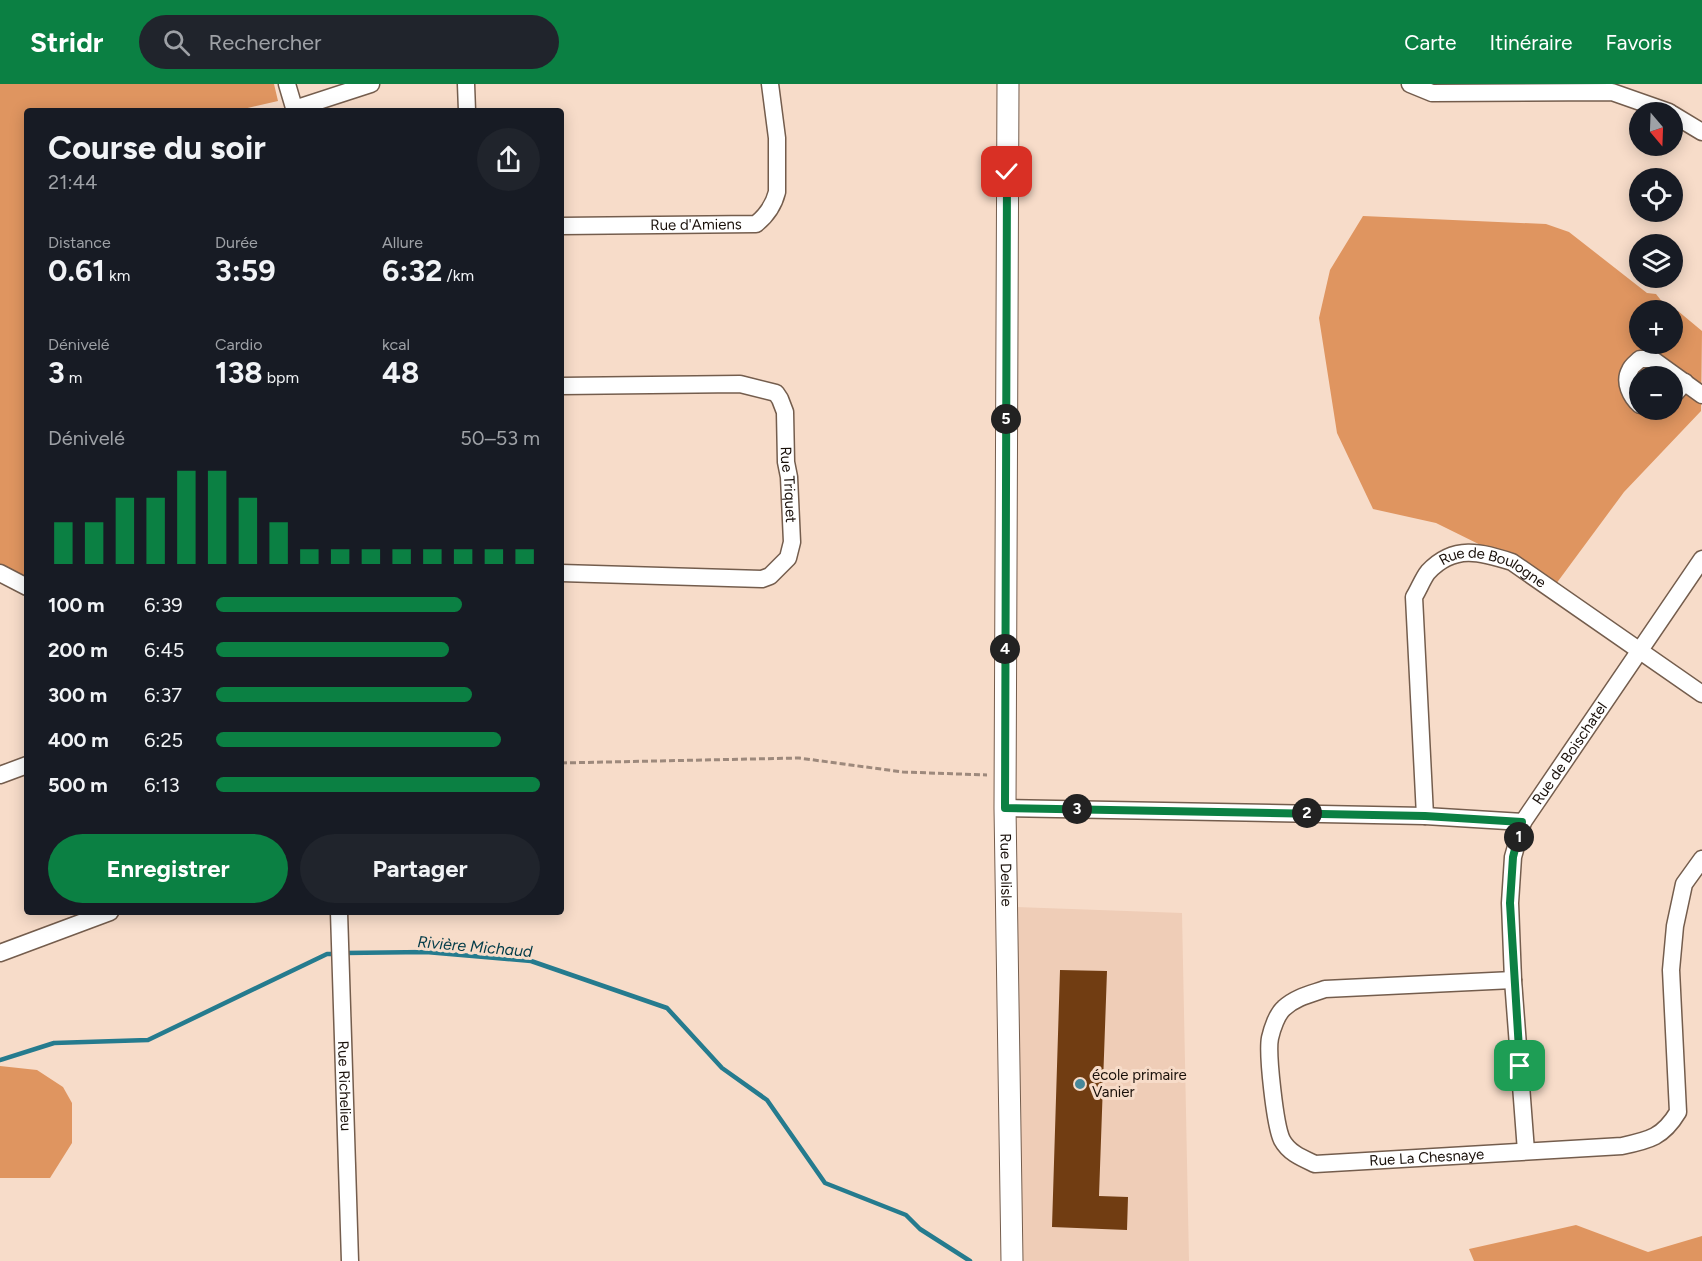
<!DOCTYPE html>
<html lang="fr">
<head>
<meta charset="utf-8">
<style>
  :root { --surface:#171b24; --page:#20242c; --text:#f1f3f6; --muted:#9ea1a6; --accent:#0b8043 }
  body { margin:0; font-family:Figtree,sans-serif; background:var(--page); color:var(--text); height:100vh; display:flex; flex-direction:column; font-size:22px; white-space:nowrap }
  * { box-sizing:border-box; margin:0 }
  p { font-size:20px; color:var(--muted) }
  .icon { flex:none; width:33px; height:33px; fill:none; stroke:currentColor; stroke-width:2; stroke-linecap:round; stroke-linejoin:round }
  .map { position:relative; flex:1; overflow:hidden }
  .panel { position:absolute; left:24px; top:24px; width:540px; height:807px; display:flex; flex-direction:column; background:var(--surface); border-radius:6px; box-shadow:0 3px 15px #0003 }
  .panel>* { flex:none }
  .needle { width:39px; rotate:161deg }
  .buttons { position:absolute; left:1629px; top:18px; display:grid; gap:12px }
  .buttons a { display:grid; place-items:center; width:54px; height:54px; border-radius:50%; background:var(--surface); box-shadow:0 3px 15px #0003; font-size:30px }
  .pin { position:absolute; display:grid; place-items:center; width:51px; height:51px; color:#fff; margin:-26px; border-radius:12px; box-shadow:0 3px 9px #0006 }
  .km { position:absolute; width:30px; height:30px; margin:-15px; border-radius:50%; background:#222; color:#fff; font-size:16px; line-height:30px; text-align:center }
  .round { display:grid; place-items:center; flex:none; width:63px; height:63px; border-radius:32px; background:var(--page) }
  .headline { display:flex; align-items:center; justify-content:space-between; height:102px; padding:0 24px }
  h1 { font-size:33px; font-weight:700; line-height:45px }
  .metrics { display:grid; grid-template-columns:repeat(3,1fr); gap:9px; height:102px; padding:6px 24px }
  .metrics div { display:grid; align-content:center }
  .metrics b { font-size:30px; font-weight:700 }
  .metrics small { font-size:16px; font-weight:400 }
  .metrics p { font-size:16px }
  .chart { height:168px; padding:12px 24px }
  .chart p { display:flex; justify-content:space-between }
  .chart svg { width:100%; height:108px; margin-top:6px; stroke:var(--accent); stroke-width:6 }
  .action { display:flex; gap:12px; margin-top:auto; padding:12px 24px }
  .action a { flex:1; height:69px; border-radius:36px; background:var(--accent); color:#fff; font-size:24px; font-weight:700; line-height:69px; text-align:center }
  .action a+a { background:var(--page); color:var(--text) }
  ul { padding:0 24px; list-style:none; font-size:20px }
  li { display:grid; grid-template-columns:96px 72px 1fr; align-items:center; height:45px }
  li i { height:15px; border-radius:8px; background:var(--accent) }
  header { display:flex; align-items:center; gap:36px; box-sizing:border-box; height:84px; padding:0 30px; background:var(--accent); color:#fff }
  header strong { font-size:28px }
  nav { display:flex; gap:33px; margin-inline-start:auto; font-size:21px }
  .search { width:420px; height:54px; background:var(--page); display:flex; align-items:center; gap:15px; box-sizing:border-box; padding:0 21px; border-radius:33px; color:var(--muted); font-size:22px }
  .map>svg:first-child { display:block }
</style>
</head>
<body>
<header>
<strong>Stridr</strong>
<div class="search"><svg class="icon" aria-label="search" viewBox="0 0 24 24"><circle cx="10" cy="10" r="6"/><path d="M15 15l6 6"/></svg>Rechercher</div>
<nav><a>Carte</a><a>Itinéraire</a><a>Favoris</a></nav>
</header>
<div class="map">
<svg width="1702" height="1177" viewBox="0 0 1702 1177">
  <rect width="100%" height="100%" fill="#f7dcc9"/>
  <path fill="#efcdb7" d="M1016 823 1182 829 1189 1177H1020Z"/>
  <path fill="#df9560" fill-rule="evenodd" d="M0 0H274L278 17 235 27H27V503L0 489Z
    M1363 132 1546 140 1569 148 1647 209 1656 210 1667 224 1678 227 1702 247 1701 327 1624 408 1553 504 1513 477 1436 439 1373 425 1337 349 1319 234 1330 186ZM1640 226H1672V260H1640ZM1640 292H1672V326H1640Z
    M0 982 37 986 63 1003 72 1019V1059L50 1094H0Z
    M1576 1141 1648 1168 1702 1152V1177H1474L1469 1165Z"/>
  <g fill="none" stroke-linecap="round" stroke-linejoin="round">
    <path stroke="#257b8e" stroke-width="4.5" d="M345 869 426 868 531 877 667 924 722 984 767 1016 825 1099 906 1131 920 1145 970 1177
      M0 976 54 959 148 956 327 870H336"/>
  </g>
  <path fill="#713d12" d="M1060 886 1107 887 1099 1112 1128 1113 1127 1146 1052 1143Z"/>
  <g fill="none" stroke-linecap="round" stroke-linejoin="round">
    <g stroke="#745d4d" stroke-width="19">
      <g id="minor">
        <path d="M287 0 295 27"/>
        <path d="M466 0 467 27"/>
        <path d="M1410 0 1432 9 1612 8 1669 28"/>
        <path d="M294 25 371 0"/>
        <path d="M1672 30 1702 48"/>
        <path id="s1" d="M561 142 756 140C766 132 774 120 777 108V54L770 0"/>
        <path id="s2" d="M561 302 740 300 776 309 780 315 785 328 786 378 789 393 792 458 788 474 770 492 762 495 561 489"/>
        <path d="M1672 313 1685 298"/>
        <path d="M1640 321C1631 313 1623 298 1630 286 1631 282 1637 278 1640 275H1652L1702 311"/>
        <path d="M0 489 27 503"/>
        <path d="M0 691 27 681"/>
        <path d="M1005 724 1425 732 1523 738"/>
        <path id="s3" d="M1425 732 1414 513C1419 505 1423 494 1428 488 1454 460 1481 468 1512 478L1702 610"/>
        <path id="s4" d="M339 828 350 1177"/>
        <path d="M0 869 110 828"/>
        <path id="s5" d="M1513 896 1325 905C1311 910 1296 913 1284 924 1277 930 1272 945 1270 954 1267 969 1275 1042 1282 1056 1289 1069 1302 1074 1315 1080L1622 1062C1650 1056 1663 1053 1678 1028L1671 886 1675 842 1684 800 1702 775"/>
        <path id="s6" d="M1526 1067 1513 896 1510 819 1513 773 1523 738 1702 475"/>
      </g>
    </g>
    <g stroke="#745d4d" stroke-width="23">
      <g id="tertiary">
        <path id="s7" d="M1008 0 1005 724 1012 1177"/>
      </g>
    </g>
    <path stroke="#9d897c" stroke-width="3" stroke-dasharray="6 3" stroke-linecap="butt" d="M561 679 799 674 903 688 987 691"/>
    <use href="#minor" stroke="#fff" stroke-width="16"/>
    <use href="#tertiary" stroke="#fff" stroke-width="21"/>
  </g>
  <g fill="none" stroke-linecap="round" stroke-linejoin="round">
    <g stroke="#fff" stroke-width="12">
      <path id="route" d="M1007 88 1005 724 1425 732 1522 738 1513 773 1510 819 1520 982"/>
    </g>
    <use href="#route" stroke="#0b8043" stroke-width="8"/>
  </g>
  <circle fill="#47889a" stroke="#f7dcc9" stroke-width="2" cx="1080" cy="1000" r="6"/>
  <g text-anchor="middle" stroke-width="6" stroke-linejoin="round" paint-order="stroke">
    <g font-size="15" fill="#19100a" stroke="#f7dcc9">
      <text dy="5" stroke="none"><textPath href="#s1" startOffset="135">Rue d'Amiens</textPath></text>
      <text dy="5" stroke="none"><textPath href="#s2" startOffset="310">Rue Triquet</textPath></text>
      <text dy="5" stroke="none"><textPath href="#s3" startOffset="321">Rue de Boulogne</textPath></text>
      <text dy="5" stroke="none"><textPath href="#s6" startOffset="414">Rue de Boischatel</textPath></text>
      <text dy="5" stroke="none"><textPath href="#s7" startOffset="786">Rue Delisle</textPath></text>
      <text dy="5" stroke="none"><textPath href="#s4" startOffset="174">Rue Richelieu</textPath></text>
      <text dy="5" stroke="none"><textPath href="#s5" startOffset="524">Rue La Chesnaye</textPath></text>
    </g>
    <g font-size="15" fill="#19100a" stroke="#f7dcc9" text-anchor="start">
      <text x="1092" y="996">école primaire<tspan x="1092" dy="17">Vanier</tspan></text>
    </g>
    <g font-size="16" font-style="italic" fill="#023b48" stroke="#f7dcc9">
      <text transform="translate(475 862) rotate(5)" y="6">Rivière Michaud</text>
    </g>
  </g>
</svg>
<div class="buttons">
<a><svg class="needle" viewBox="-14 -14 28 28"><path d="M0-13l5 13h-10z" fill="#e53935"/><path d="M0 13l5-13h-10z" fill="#9ea1a6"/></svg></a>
<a><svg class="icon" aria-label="locate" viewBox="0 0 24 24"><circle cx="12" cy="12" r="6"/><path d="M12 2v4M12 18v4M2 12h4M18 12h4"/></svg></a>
<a><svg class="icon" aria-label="layers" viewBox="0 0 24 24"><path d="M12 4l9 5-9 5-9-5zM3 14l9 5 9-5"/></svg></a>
<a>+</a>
<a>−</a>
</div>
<div class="pin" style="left:1520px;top:982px;background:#1e9e55"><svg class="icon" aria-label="arrive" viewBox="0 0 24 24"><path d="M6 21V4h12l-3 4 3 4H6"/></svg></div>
<div class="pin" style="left:1007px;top:88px;background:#d93025"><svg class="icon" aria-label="check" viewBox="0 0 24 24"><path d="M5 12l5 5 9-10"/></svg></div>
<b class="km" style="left:1519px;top:753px">1</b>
<b class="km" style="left:1307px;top:729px">2</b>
<b class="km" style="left:1077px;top:725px">3</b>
<b class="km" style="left:1005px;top:565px">4</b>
<b class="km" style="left:1006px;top:335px">5</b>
<section class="panel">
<div class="headline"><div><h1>Course du soir</h1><p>21:44</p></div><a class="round"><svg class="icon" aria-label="share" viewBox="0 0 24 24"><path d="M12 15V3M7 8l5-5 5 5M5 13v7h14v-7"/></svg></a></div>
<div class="metrics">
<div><p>Distance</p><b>0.61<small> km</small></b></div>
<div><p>Durée</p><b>3:59</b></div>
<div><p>Allure</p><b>6:32<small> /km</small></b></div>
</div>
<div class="metrics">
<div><p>Dénivelé</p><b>3<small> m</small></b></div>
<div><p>Cardio</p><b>138<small> bpm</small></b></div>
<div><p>kcal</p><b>48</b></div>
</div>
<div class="chart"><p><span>Dénivelé</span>50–53 m</p>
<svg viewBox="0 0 160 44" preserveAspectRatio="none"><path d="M5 44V27M15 44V27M25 44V17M35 44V17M45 44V6M55 44V6M65 44V17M75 44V27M85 44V38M95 44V38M105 44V38M115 44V38M125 44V38M135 44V38M145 44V38M155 44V38"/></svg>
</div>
<ul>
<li><b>100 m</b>6:39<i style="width:76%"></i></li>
<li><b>200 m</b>6:45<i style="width:72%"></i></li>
<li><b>300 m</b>6:37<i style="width:79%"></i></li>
<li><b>400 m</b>6:25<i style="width:88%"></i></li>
<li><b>500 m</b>6:13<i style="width:100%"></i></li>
</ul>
<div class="action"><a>Enregistrer</a><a>Partager</a></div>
</section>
</div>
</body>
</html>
